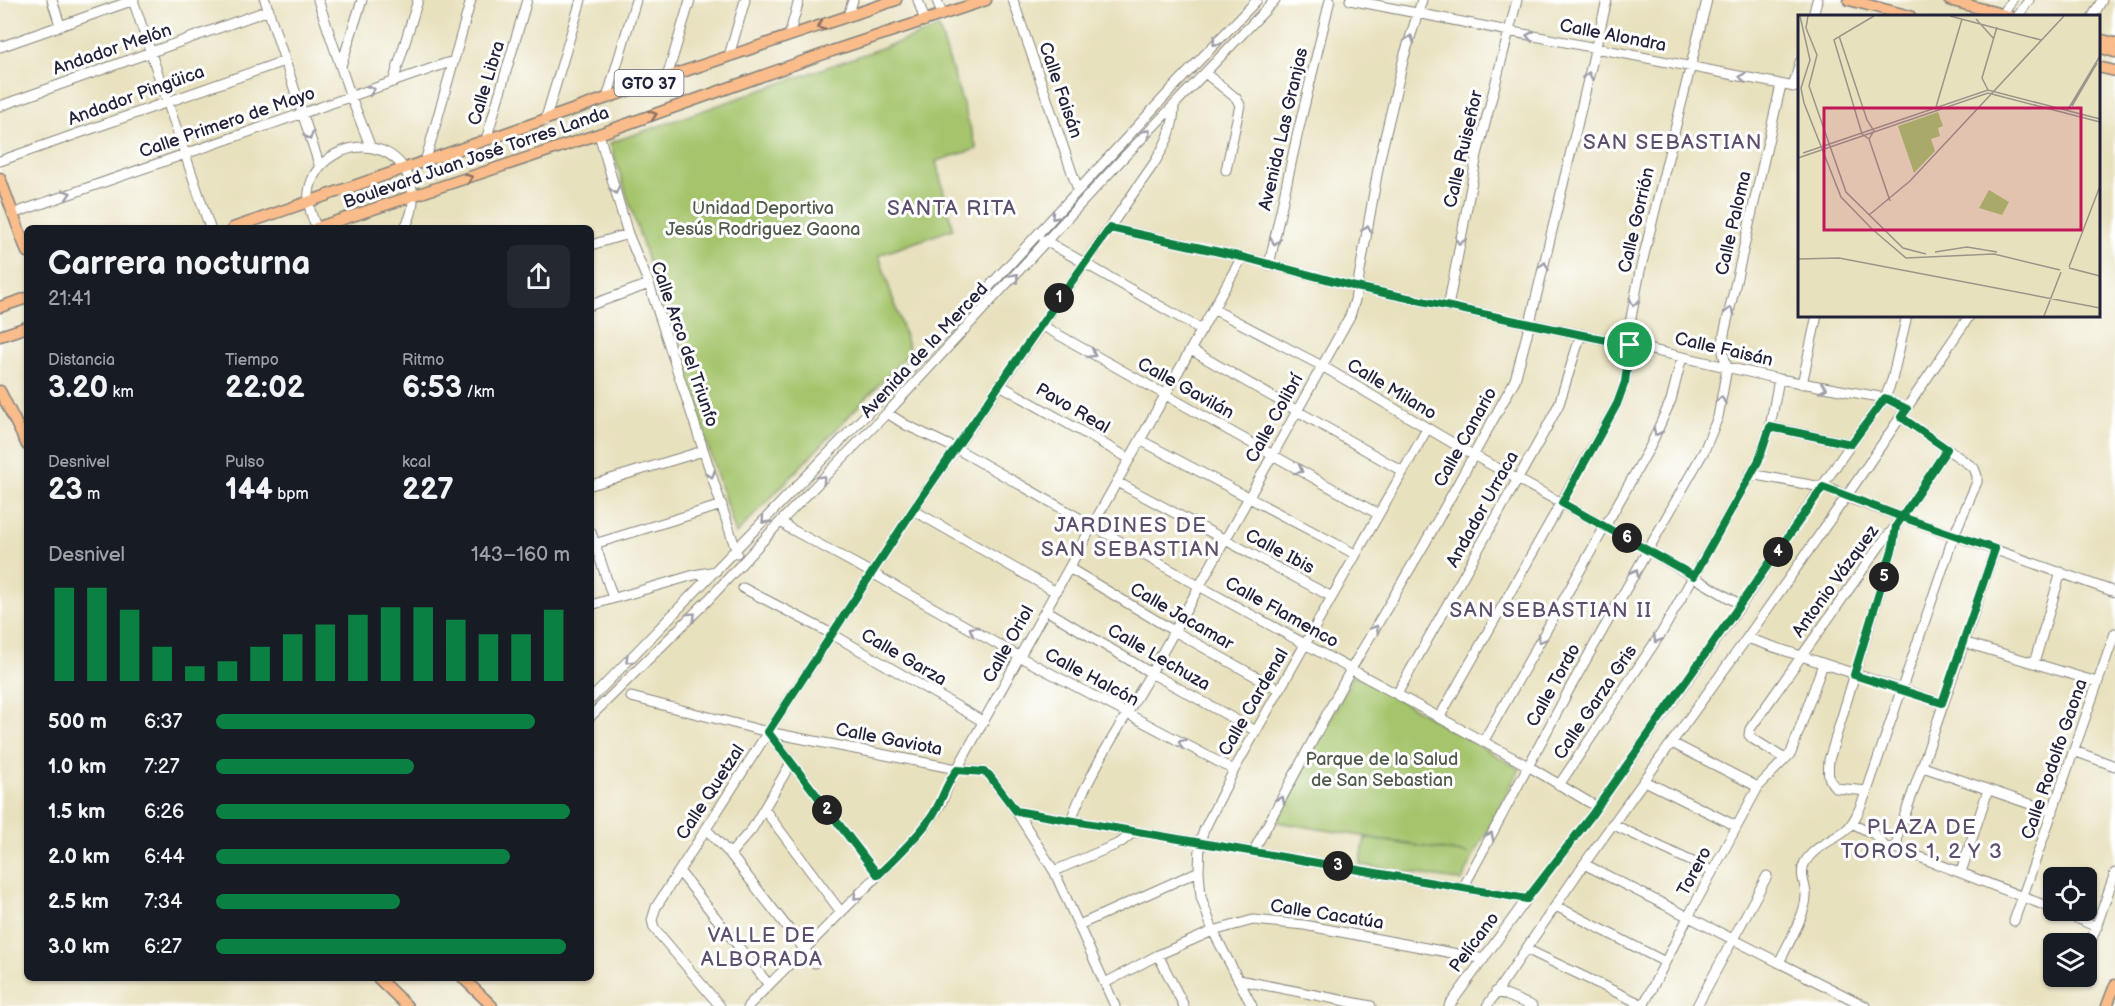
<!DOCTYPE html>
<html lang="es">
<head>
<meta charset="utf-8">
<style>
  :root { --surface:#171b24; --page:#242831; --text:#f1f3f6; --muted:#9ea1a6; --accent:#0b8043 }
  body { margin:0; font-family:"Balsamiq Sans",sans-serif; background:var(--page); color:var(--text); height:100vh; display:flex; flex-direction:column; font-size:22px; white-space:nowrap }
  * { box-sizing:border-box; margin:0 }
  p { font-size:20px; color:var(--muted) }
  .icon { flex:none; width:33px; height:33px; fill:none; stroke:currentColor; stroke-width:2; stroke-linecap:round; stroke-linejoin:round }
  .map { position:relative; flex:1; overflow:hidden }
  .sheet { position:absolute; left:24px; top:225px; width:570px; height:756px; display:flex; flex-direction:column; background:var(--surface); border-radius:9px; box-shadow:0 2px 4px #0004 }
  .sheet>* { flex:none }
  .fabs { position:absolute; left:2043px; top:867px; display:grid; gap:12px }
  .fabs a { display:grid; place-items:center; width:54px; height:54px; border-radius:9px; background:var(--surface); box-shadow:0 2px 4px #0004; font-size:30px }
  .pin { position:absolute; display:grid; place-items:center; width:51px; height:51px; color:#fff; margin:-26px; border:3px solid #fff; border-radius:50%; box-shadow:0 2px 6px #0007 }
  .km { position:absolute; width:30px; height:30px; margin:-15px; border-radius:50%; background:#222; color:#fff; font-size:16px; line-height:30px; text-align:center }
  .round { display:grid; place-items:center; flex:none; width:63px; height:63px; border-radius:9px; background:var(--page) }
  .overview { display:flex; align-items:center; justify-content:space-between; height:102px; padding:0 24px }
  h1 { font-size:33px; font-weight:800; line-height:45px }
  .figures { display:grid; grid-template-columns:repeat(3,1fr); gap:9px; height:102px; padding:6px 24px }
  .figures div { display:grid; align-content:center }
  .figures b { font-size:30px; font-weight:800 }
  .figures small { font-size:16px; font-weight:400 }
  .figures p { font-size:16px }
  .chart { height:168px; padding:12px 24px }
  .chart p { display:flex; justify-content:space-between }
  .chart svg { width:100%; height:108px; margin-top:6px; stroke:var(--accent); stroke-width:6 }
  ul { padding:0 24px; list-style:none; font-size:20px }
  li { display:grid; grid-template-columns:96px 72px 1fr; align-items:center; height:45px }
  li i { height:15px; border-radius:8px; background:var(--accent) }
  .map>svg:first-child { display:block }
</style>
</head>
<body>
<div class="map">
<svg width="2115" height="1006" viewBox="0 0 2115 1006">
  <rect width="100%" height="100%" fill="#fff"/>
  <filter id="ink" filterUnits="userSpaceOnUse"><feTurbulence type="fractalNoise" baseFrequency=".0167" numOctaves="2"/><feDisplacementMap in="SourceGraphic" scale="12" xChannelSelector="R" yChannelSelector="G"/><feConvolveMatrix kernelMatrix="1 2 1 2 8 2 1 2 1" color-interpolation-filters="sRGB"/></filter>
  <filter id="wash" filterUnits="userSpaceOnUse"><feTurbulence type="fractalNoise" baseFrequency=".008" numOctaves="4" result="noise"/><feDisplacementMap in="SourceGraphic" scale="24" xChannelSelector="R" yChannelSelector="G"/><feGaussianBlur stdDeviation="1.35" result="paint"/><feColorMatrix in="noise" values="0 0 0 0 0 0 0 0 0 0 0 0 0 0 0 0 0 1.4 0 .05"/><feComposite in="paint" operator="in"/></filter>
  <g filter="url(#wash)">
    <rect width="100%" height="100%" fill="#e8e1be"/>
    <path fill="#a5c46c" stroke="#647354" stroke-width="1.5" d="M939 28 977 149 936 161 953 229 879 255 910 352 736 534 610 143Z
      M1354 674 1520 769 1474 855 1462 881 1360 865 1365 838 1469 854 1277 822Z"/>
  </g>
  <g filter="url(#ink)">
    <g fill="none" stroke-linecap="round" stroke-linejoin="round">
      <g stroke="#85827c" stroke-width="11">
        <path id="minor" d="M52 0 60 25
          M133 0 210 228
          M265 0 320 167
          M318 0 351 97 371 148
          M918 0 925 21
          M937 0 942 15
          M1013 0 1078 190
          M1350 0 1800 88
          M848 16 853 0
          M1813 16 1817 0
          M2002 16 2012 0
          M2018 16 2029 0
          M2093 16 2102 0
          M789 36 799 0
          M0 47 134 0
          M729 56 745 0
          M341 66 362 0
          M1205 73 1236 98 1240 105 1226 170
          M667 77 690 0
          M393 82 418 0
          M1793 87 1800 62
          M607 98 636 0
          M0 106 269 10
          M545 121 581 0
          M599 134 628 234 649 284 737 553
          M486 140 527 0
          M0 161 284 61
          M425 162 471 0
          M12 214 453 61
          M317 228C278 154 389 113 411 184 415 199 413 216 404 228
          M1111 228 1242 257 1356 287 1630 345 1779 379 1885 398 1907 409
          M1044 240 1202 330
          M591 245 628 234
          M1269 265 1297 136 1330 0
          M591 305 649 284
          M1448 307 1477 155 1517 0
          M1213 309 1322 366 1473 455 1648 550 1741 605
          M1041 325 1378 514
          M1191 350 1402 471
          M1802 384 1817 315
          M1000 385 1130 459
          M887 413 906 425 957 449 1199 586 1528 766 1597 807
          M1770 427 1851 444
          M1140 440 1355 554
          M1750 474 1833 489 1846 497 1902 517 2115 592
          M1117 482 1332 597
          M591 485 703 451
          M913 510 1056 592
          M781 521 789 528 872 573 1020 657 1234 770
          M591 532 613 598
          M591 545 722 505
          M1069 568 1174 631 1280 690
          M743 588 832 634 984 722
          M591 605 694 575 716 571
          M1046 610 1151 673 1256 731
          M1747 638 1942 703
          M1963 642 2097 682
          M2034 663 2061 572
          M1397 694 1547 427 1559 404 1581 334
          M631 697 768 732 957 769 984 772 989 775 1016 811 1054 871 1115 1006
          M591 699 973 304 1169 92 1257 0
          M591 716 709 599 781 521 887 413 1124 157 1275 0
          M1439 718 1617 404 1625 382 1630 345V323L1640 271 1707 0
          M768 732 878 875
          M1483 742 1650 447 1671 400 1682 357
          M1672 743 1758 787
          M2074 751 2115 766
          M1785 759 1753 739 1749 735 1750 729 1881 544 1896 526 1947 449
          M1923 767 2053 812
          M1645 781 1736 826
          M1559 785 1662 632 1759 460 1770 427 1779 379
          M1867 791 1954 535 1977 482V476L1974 468 1901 417
          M764 809 841 912
          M1016 811 1527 899
          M1071 820 1079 800 1103 754 1151 673 1350 316 1355 300 1380 158 1404 57 1422 0
          M1852 823 1874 834 1885 847 1899 849 2054 909
          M1612 824 1712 871
          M706 829 730 854 815 963
          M1899 849 1897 844 1898 833C1933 740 1963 644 1995 549
          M1253 852 1351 669 1424 545 1515 380 1530 323 1607 0
          M730 854 752 829 791 763
          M1584 864 1865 1006
          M679 871 769 985
          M1054 871 1120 843 1135 831
          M1961 872 1988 790
          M1463 888 1570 688 1704 451 1718 417 1727 368 1723 352 1724 334 1781 85
          M1556 906 1665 962
          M2058 910 2097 927
          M2014 921 2115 633
          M1079 925 1199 871
          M1526 949 1643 1005
          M1158 955 1184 1006
          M2086 956 2115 873
          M1779 963C1787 945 1807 913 1806 894 1805 883 1799 873 1805 862 1815 846 1830 842 1845 831 1856 822 1861 804 1867 791L1836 788C1827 779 1828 772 1829 760L1893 547 1896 526
          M1239 980 1371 1006
          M1105 983 1158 955 1213 931 1253 920 1304 925 1484 959
          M1496 991 1532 1006
          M720 1006 654 928 652 920 656 907 768 732 913 510 1155 162C1167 142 1174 128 1174 105
          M748 1006 913 840C922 829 933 818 940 805 947 792 948 781 957 769L1242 257
          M1252 1006 1213 931 1201 897 1199 871 1200 842 1204 830 1234 770 1427 429
          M1449 1006 1527 899 1591 816 1741 605 1851 444 1885 398 1892 380 1907 315
          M1487 1006 1584 864 1747 638 1846 497 1970 315
          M1643 1006 1688 917 1758 787 1791 753 1823 664
          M1697 1006 1767 876"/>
      </g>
      <g stroke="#85827c" stroke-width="13">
        <path id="major" d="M1849 0 1910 16
          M1949 0 2009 16
          M2098 39 2115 43
          M2098 47 2115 52
          M2098 67 2115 71
          M0 178 27 252
          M233 228 667 77 896 0
          M316 228 599 134 832 51 986 0
          M0 307 27 298
          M0 336 27 327
          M0 391 27 445
          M378 978 407 1006
          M463 978 492 1006
          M2107 1006 2115 985"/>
      </g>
      <use href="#minor" stroke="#fff" stroke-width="9"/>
      <use href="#major" stroke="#f9bc8a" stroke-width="10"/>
    </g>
    <defs><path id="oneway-chevron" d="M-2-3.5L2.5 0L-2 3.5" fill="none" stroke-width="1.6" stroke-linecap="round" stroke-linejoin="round" transform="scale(1.5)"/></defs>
    <g stroke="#8e6f62">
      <use href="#oneway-chevron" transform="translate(821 26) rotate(160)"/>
      <use href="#oneway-chevron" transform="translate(653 115) rotate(-19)"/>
      <use href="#oneway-chevron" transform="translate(469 178) rotate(-19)"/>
    </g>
    <g stroke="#9c9ca7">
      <use href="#oneway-chevron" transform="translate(1530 36) rotate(-169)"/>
      <use href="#oneway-chevron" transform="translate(1410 39) rotate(-72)"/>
      <use href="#oneway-chevron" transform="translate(1216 42) rotate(134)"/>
      <use href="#oneway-chevron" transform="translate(1588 76) rotate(-77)"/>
      <use href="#oneway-chevron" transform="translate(1743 77) rotate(-169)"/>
      <use href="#oneway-chevron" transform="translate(371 90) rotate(-19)"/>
      <use href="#oneway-chevron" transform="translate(1147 133) rotate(-46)"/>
      <use href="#oneway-chevron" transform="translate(309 136) rotate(71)"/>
      <use href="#oneway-chevron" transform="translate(615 190) rotate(74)"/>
      <use href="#oneway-chevron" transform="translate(67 194) rotate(-19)"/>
      <use href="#oneway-chevron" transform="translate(1055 216) rotate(132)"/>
      <use href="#oneway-chevron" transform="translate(1367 229) rotate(-79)"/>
      <use href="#oneway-chevron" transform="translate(1275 241) rotate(102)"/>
      <use href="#oneway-chevron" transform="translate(1460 241) rotate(101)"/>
      <use href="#oneway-chevron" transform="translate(1544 266) rotate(-77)"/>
      <use href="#oneway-chevron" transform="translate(1015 277) rotate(-47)"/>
      <use href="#oneway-chevron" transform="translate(1634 302) rotate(101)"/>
      <use href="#oneway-chevron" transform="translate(1730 311) rotate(-77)"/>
      <use href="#oneway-chevron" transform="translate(1092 354) rotate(30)"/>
      <use href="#oneway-chevron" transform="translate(1823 388) rotate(10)"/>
      <use href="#oneway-chevron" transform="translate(1721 400) rotate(-79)"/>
      <use href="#oneway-chevron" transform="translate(1657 432) rotate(117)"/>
      <use href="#oneway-chevron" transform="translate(1299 470) rotate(29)"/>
      <use href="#oneway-chevron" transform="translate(711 474) rotate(72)"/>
      <use href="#oneway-chevron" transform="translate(822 479) rotate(-45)"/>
      <use href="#oneway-chevron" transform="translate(765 520) rotate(134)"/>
      <use href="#oneway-chevron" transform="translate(1635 573) rotate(-61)"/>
      <use href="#oneway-chevron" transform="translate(692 616) rotate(-45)"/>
      <use href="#oneway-chevron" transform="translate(1375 629) rotate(-59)"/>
      <use href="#oneway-chevron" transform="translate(973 630) rotate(-150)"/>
      <use href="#oneway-chevron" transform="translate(1541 639) rotate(120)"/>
      <use href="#oneway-chevron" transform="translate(1657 639) rotate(122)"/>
      <use href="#oneway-chevron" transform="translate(629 660) rotate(135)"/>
      <use href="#oneway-chevron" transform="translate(1182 743) rotate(-154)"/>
      <use href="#oneway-chevron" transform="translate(1281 800) rotate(-62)"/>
      <use href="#oneway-chevron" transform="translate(1490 836) rotate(-62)"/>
      <use href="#oneway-chevron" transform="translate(857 896) rotate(135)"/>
    </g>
  </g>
  <g fill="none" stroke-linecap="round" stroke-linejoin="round" filter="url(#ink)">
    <g stroke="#fff" stroke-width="12">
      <path id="route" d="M1630 345 1356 287 1242 257 1110 228 1045 319 913 510 768 732 878 875C896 857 915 840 930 819 942 803 945 784 957 770L984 772 989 775 1016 811 1527 899 1591 816 1823 487 1902 517 1995 549 1942 703 1854 675 1893 547 1896 526 1902 517 1947 449 1901 417 1907 409 1885 398 1851 444 1770 427 1759 460 1694 576 1562 503 1617 404 1625 382 1630 345"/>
    </g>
    <use href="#route" stroke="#0b8043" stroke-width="8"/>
  </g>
  <g text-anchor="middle" stroke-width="6" stroke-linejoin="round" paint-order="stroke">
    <rect fill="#fff" stroke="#646476" stroke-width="1.5" x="614.5" y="70" width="69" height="26" rx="4.5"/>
    <g font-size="16" font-weight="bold" fill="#22223b">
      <text x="649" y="89">GTO 37</text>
    </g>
    <g font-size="18" fill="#22223b" stroke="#fff">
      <text transform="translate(1613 35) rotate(11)" y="6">Calle Alondra</text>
      <text transform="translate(112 49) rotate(-19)" y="6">Andador Melón</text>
      <text transform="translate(486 83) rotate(-73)" y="6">Calle Libra</text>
      <text transform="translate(1061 90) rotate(71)" y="6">Calle Faisán</text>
      <text transform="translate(136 95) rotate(-20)" y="6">Andador Pingüica</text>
      <text transform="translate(227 122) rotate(-19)" y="6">Calle Primero de Mayo</text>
      <text transform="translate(1283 129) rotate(-77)" y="6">Avenida Las Granjas</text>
      <text transform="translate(1463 149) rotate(-77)" y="6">Calle Ruiseñor</text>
      <text transform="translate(476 157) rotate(-19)" y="6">Boulevard Juan José Torres Landa</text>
      <text transform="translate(1636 220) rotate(-77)" y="6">Calle Gorrión</text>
      <text transform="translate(1733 223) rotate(-77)" y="6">Calle Paloma</text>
      <text transform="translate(685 344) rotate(71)" y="6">Calle Arco del Triunfo</text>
      <text transform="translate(1724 349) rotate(13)" y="6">Calle Faisán</text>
      <text transform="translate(924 350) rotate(-47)" y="6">Avenida de la Merced</text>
      <text transform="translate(1186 388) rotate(29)" y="6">Calle Gavilán</text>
      <text transform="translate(1392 389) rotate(31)" y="6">Calle Milano</text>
      <text transform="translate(1073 408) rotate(30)" y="6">Pavo Real</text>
      <text transform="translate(1274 418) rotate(-61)" y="6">Calle Colibrí</text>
      <text transform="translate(1465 437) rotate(-61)" y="6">Calle Canario</text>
      <text transform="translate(1482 509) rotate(-61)" y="6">Andador Urraca</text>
      <text transform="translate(1280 551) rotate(28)" y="6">Calle Ibis</text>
      <text transform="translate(1835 581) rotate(-54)" y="6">Antonio Vázquez</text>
      <text transform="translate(1282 612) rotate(29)" y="6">Calle Flamenco</text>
      <text transform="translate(1182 616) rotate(30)" y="6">Calle Jacamar</text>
      <text transform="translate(1008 644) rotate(-61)" y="6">Calle Oriol</text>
      <text transform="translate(904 657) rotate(30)" y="6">Calle Garza</text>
      <text transform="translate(1159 657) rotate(30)" y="6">Calle Lechuza</text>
      <text transform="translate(1092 677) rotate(28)" y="6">Calle Halcón</text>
      <text transform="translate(1553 685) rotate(-61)" y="6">Calle Tordo</text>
      <text transform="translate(1253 702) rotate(-60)" y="6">Calle Cardenal</text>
      <text transform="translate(1595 702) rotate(-56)" y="6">Calle Garza Gris</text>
      <text transform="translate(889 739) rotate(11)" y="6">Calle Gaviota</text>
      <text transform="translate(2054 759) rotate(-71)" y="6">Calle Rodolfo Gaona</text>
      <text transform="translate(710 792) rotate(-57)" y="6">Calle Quetzal</text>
      <text transform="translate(1694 871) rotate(-62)" y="6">Torero</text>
      <text transform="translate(1327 914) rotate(9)" y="6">Calle Cacatúa</text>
      <text transform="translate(1474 942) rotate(-53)" y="6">Pelícano</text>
    </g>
    <g font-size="18" fill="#505b4c" stroke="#fff">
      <text x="763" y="214">Unidad Deportiva<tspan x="763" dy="21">Jesús Rodriguez Gaona</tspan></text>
      <text x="1382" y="765">Parque de la Salud<tspan x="1382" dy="21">de San Sebastian</tspan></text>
    </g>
    <g font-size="21" letter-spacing="1.5" fill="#5e4f6d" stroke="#fff">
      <text x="1673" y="149">SAN SEBASTIAN</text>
      <text x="952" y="215">SANTA RITA</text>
      <text x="1131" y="532">JARDINES DE<tspan x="1131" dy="24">SAN SEBASTIAN</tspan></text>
      <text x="1551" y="617">SAN SEBASTIAN II</text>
      <text x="1922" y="834">PLAZA DE<tspan x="1922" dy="24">TOROS 1, 2 Y 3</tspan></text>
      <text x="762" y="942">VALLE DE<tspan x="762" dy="24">ALBORADA</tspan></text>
    </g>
  </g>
  <g transform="translate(1798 15)">
    <rect width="302" height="302" fill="#e8e1be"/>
    <path d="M140 97 145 111 140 113 142 121 133 124 137 136 116 158 100 111ZM191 175 211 187 204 200 181 193Z" fill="#a5c46c"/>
    <path fill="none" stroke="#99958a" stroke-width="1.5" d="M2 1 12 45 3 73 6 88 43 182 74 214 108 243 196 239 262 255M10 1 8 13 19 40 11 71 48 177 105 233 128 239M152 1 243 25M178 4 196 24M41 21 69 105 76 116 71 124 64 119 36 25 37 24 76 1M190 75 184 63 199 12M274 91 299 48M138 92 164 4M269 96 302 41M71 124 92 186M5 138 190 75 302 104M0 143 190 78 302 107M71 200 112 166 266 1M137 237 169 232 199 237M0 244 41 243 302 293M271 252 302 171M271 253 302 261M246 301 263 257"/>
    <path fill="#c2185b" fill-opacity="0.15" stroke="#c2185b" stroke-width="3" d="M26 93H283V215H26Z"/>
    <rect width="302" height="302" fill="none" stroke="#22223b" stroke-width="3"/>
  </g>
</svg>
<div class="fabs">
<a><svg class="icon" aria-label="locate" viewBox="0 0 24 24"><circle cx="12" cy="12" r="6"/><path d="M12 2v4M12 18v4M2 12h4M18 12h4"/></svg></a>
<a><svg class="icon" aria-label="layers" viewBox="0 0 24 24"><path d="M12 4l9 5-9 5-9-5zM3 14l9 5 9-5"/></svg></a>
</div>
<div class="pin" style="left:1630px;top:345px;background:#1e9e55"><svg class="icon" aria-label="arrive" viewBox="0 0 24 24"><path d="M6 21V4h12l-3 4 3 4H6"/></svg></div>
<b class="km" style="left:1059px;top:298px">1</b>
<b class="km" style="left:827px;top:810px">2</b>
<b class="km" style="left:1338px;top:866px">3</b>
<b class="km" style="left:1778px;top:552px">4</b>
<b class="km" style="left:1884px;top:577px">5</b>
<b class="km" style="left:1627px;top:538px">6</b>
<section class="sheet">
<div class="overview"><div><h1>Carrera nocturna</h1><p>21:41</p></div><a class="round"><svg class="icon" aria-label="share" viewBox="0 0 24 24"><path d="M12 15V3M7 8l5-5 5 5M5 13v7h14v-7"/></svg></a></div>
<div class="figures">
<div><p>Distancia</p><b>3.20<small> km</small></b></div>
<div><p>Tiempo</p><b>22:02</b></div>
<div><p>Ritmo</p><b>6:53<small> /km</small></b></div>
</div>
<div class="figures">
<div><p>Desnivel</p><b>23<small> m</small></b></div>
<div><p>Pulso</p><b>144<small> bpm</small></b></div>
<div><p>kcal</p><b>227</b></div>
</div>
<div class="chart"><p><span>Desnivel</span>143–160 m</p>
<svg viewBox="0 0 160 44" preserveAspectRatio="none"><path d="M5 44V6M15 44V6M25 44V15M35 44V30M45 44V38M55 44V36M65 44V30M75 44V25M85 44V21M95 44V17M105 44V14M115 44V14M125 44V19M135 44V25M145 44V25M155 44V15"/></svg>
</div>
<ul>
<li><b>500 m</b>6:37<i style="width:90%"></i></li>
<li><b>1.0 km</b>7:27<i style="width:56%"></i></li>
<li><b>1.5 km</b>6:26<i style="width:100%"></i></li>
<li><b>2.0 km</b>6:44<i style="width:83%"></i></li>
<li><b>2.5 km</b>7:34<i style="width:52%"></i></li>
<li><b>3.0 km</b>6:27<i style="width:99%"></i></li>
</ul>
</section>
</div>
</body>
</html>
